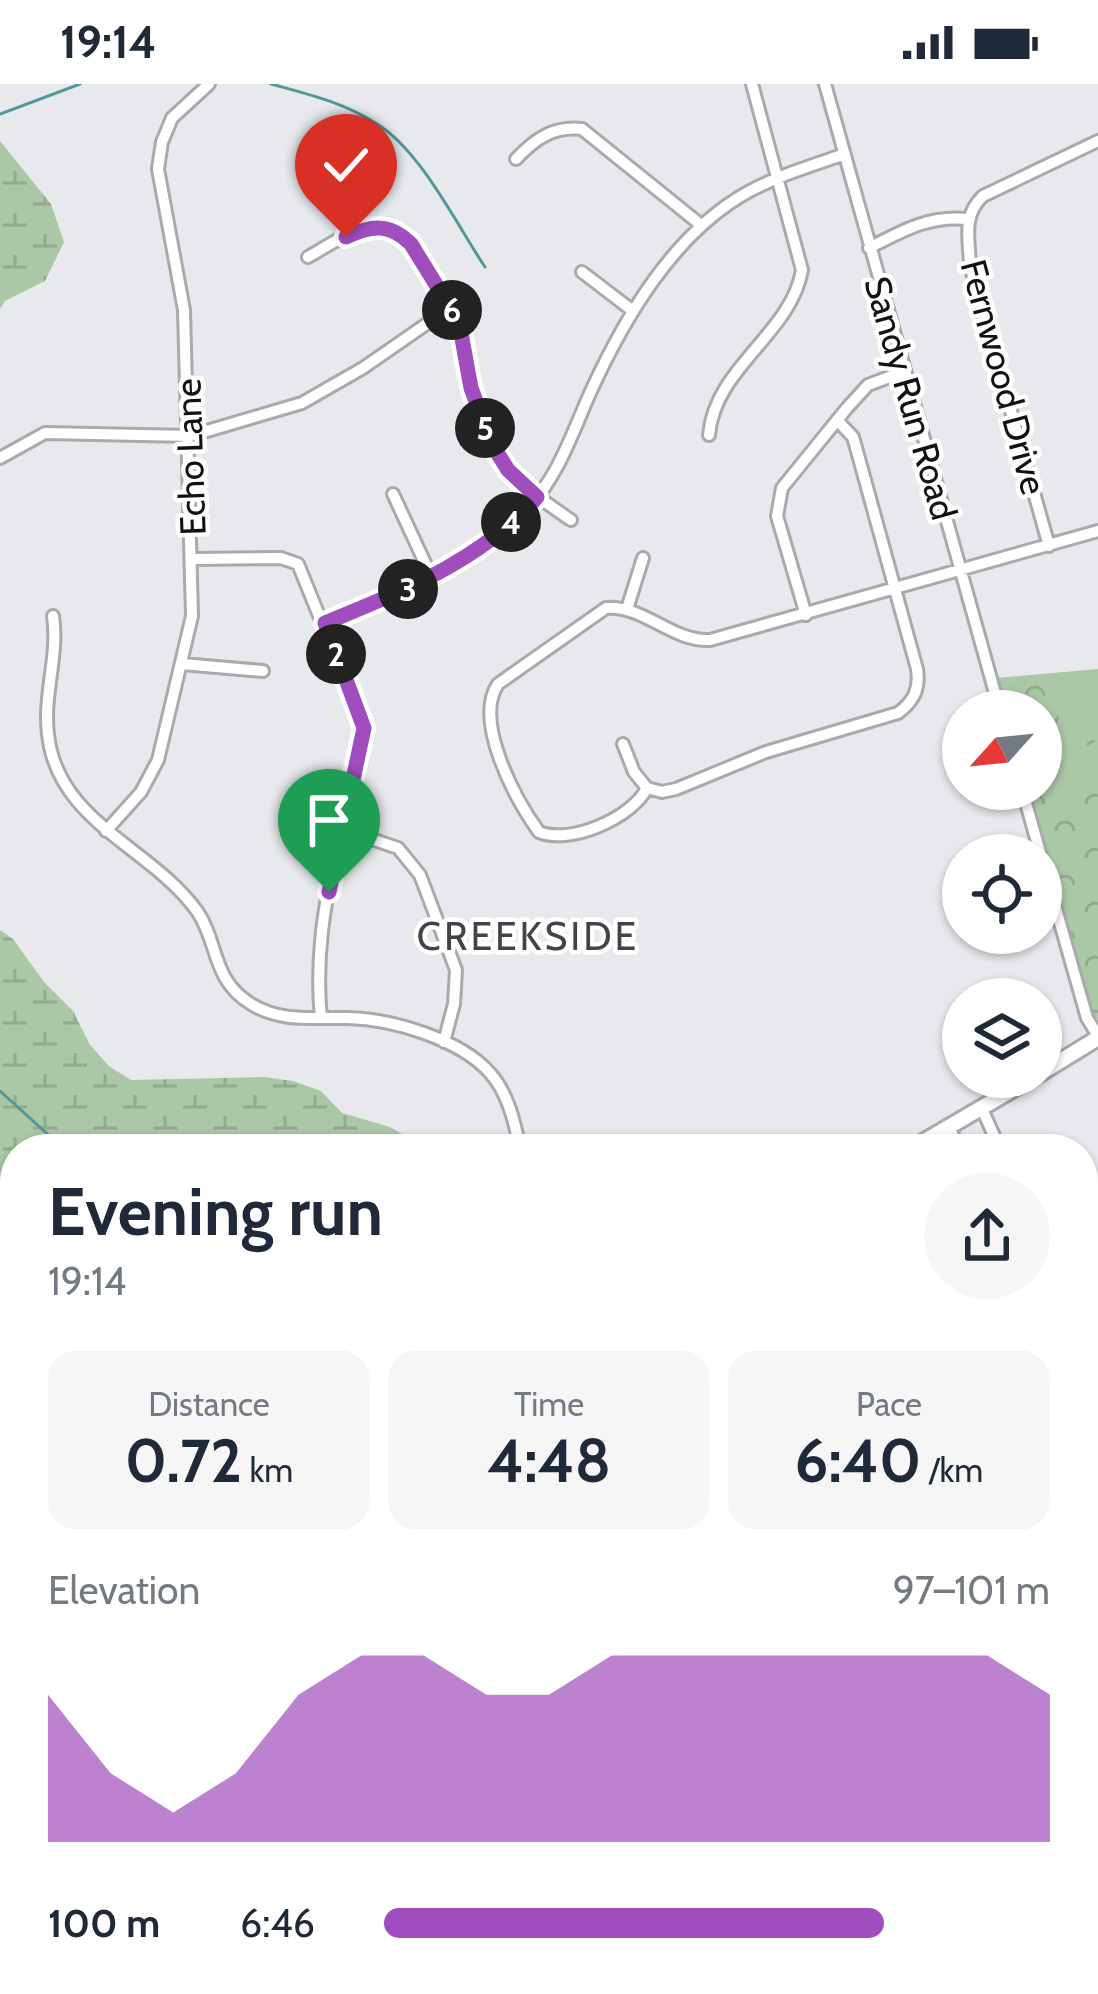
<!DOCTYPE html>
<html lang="en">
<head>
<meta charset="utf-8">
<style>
  :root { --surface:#fff; --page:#f6f6f7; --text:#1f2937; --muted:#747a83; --accent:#a04ebd }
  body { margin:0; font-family:Cabin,sans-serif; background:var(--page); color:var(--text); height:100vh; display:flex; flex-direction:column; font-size:45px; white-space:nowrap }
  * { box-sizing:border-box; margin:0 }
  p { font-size:39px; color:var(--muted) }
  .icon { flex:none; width:66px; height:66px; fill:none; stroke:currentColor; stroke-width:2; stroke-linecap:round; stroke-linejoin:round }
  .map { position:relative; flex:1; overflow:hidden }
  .drawer { position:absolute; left:0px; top:1050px; width:1098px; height:861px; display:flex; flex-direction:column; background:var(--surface); border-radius:48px 48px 0 0; box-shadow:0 3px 9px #0004 }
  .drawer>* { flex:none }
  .needle { width:78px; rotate:243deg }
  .tools { position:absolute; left:942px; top:606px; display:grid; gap:24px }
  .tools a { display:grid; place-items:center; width:120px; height:120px; border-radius:50%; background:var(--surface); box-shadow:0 3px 9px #0004; font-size:60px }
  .pin { position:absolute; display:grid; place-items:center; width:102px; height:102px; color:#fff; margin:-123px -51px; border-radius:50% 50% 50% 0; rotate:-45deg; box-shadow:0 0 12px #0007 }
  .pin .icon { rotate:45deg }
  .km { position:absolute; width:60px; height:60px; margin:-30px; border-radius:50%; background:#222; color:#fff; font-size:33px; line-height:60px; text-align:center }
  .round { display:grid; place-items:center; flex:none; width:126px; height:126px; border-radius:63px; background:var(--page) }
  .head { display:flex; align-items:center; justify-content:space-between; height:204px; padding:0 48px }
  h1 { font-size:66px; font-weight:700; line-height:90px }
  .stats { display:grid; grid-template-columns:repeat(3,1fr); gap:18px; height:204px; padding:12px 48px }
  .stats div { display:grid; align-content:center; border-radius:30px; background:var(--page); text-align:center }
  .stats b { font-size:60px; font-weight:700 }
  .stats small { font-size:33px; font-weight:400 }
  .stats p { font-size:33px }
  .chart { height:336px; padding:24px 48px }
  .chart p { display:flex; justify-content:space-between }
  .chart svg { width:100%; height:216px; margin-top:12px; fill:var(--accent); opacity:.7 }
  ul { padding:0 48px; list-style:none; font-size:39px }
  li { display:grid; grid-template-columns:192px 144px 1fr; align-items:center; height:90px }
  li i { height:30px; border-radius:15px; background:var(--accent) }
  .status { display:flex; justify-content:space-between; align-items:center; height:84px; padding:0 60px; background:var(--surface); direction:ltr }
  .status svg { height:33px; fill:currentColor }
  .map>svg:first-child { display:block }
</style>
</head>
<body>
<div class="status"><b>19:14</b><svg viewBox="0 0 49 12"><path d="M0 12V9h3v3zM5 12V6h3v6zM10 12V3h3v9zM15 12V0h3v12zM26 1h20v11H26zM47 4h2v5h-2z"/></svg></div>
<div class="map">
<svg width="1098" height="1910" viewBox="0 0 1098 1910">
  <defs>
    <pattern id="wetland-marsh" width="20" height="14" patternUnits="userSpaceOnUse" patternTransform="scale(3)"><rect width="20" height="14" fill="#abc8a6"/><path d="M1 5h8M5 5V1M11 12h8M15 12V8" fill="none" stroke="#92ab8e"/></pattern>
    <pattern id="park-crowns" width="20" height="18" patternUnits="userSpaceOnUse" patternTransform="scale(3)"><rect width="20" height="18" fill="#abc8a6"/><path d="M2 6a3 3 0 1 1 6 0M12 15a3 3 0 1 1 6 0" fill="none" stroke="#92ab8e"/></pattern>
    <pattern id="water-waves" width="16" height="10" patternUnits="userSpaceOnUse" patternTransform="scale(3)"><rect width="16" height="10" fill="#539899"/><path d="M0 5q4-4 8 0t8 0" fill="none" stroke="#437b7c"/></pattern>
  </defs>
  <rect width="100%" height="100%" fill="#e7e9ed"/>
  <path fill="url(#wetland-marsh)" d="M0 57 51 120 64 158 45 197 5 217 0 225Z
    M0 846 13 855 44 898 73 927 90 961 109 982 131 996 264 993 293 997 321 1007 342 1029 390 1043 428 1065H15V1213L0 1212Z"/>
  <path fill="url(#park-crowns)" d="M1098 585V936L1091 929 1027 705H1041V627H1005L996 594Z"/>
  <path fill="#abc8a6" d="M1098 592V672L1094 664 1096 640 1088 646 1062 645 1051 603 1054 598Z
    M1057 654 1084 657 1093 670 1098 694 1059 707 1052 704 1041 661Z"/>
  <path fill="url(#water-waves)" d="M449 1896H735L749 1910H457Z"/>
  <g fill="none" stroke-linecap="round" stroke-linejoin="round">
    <path stroke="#539899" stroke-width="3" d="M271 0C308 10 345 19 377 40 420 66 457 141 485 183
      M0 30 80 0
      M0 1007 64 1065
      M224 1065 304 1053 363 1065"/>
    <g stroke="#a9aaae" stroke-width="16">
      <path id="minor" d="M825 0 1000 627
        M516 75C535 55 553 42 582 45L701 141
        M869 164C902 147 929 131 967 135
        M308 173C330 161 358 139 384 143 413 148 452 218 460 244 473 283 473 322 492 360 509 395 540 415 571 436
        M582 188 633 227
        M709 351C715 283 791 250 802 186L752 0
        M0 374 45 349 190 352 302 319 363 284 451 223
        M393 410 432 494
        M1049 462 970 181C969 154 962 132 983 112L1098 57
        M193 475 281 474 298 480 361 635C371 675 345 725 337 764 324 821 315 876 321 934
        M627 525 643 474
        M806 531 777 432 782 404 847 324 868 301 905 287
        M53 532C59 572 43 610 48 650 57 738 151 763 197 827 219 859 211 895 251 920 282 939 314 933 348 934 392 935 460 955 490 989 508 1009 515 1039 520 1065
        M325 539C396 509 468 483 524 428 558 395 572 349 591 307 625 233 674 149 748 108 777 92 811 82 842 71
        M182 580 263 587
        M623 660 634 688 647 704
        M647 704C632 734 570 761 539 748 515 715 473 637 498 600L606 524C644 521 672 558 710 556L1098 447
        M647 704 662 708 676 705 766 668 898 629C914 617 920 605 917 585L857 367 853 353 837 336
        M1022 705 1087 934 1098 952
        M342 745 398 764 420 791 456 886 454 920 444 958
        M106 747 141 708 158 676 192 532 184 226 158 85 162 58 172 34 209 0
        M982 1025 1000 1065
        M949 1044 960 1065
        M1083 1195 1098 1221
        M1083 1238 1098 1265
        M0 1269 15 1270
        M1083 1415 1098 1442
        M1083 1823 1098 1816
        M333 1896 340 1910
        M443 1896 449 1910
        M859 1896 866 1910
        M1003 1910 1012 1896"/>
    </g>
    <g stroke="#a9aaae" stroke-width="20">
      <path id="major" d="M1041 989 1098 954
        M911 1065 1034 993
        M0 1392 15 1385"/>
    </g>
    <use href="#minor" stroke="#fff" stroke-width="10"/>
    <use href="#major" stroke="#fff" stroke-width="14"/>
  </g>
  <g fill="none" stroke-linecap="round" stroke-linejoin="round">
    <g stroke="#fff" stroke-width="24">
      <path id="route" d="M329 808 364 644 325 539C402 507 480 478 537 413L508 386 493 362 471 304 459 238 411 160C390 139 372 141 346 153"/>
    </g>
    <use href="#route" stroke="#a04ebd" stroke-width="15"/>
  </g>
  <g text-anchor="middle" stroke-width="9" stroke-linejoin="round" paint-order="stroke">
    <g font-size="36" fill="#111213" stroke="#fff">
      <text transform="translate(1004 293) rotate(75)" y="13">Fernwood Drive</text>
      <text transform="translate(911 314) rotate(74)" y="13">Sandy Run Road</text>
      <text transform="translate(190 373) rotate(-92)" y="13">Echo Lane</text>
    </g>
    <g font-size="39" letter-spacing="3" fill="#414346" stroke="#fff">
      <text x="528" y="866">CREEKSIDE</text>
    </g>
  </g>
</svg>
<div class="tools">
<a><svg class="needle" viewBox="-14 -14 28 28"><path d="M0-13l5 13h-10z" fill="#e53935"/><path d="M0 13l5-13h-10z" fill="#747a83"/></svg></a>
<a><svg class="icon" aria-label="locate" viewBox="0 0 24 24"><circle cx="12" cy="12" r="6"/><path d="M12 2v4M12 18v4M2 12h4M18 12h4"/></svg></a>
<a><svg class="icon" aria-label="layers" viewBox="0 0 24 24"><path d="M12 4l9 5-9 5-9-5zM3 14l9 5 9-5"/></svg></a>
</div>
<div class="pin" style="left:329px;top:808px;background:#1e9e55"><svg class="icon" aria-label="arrive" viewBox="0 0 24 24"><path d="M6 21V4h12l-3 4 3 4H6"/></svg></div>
<div class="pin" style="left:346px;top:153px;background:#d93025"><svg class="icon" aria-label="check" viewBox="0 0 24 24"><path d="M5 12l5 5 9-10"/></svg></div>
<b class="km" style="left:336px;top:570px">2</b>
<b class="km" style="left:408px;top:505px">3</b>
<b class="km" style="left:511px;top:438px">4</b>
<b class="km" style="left:485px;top:344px">5</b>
<b class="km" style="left:452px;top:226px">6</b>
<section class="drawer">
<div class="head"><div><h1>Evening run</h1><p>19:14</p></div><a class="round"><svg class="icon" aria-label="share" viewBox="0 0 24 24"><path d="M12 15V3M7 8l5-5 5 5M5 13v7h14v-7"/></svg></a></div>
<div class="stats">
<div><p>Distance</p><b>0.72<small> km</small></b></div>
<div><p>Time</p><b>4:48</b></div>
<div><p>Pace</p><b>6:40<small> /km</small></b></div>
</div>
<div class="chart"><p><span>Elevation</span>97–101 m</p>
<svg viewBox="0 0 160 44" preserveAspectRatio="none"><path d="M0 44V14L10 30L20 38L30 30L40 14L50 6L60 6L70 14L80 14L90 6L100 6L110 6L120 6L130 6L140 6L150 6L160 14V44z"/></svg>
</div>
<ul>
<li><b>100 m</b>6:46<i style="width:75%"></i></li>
</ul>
</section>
</div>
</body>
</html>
